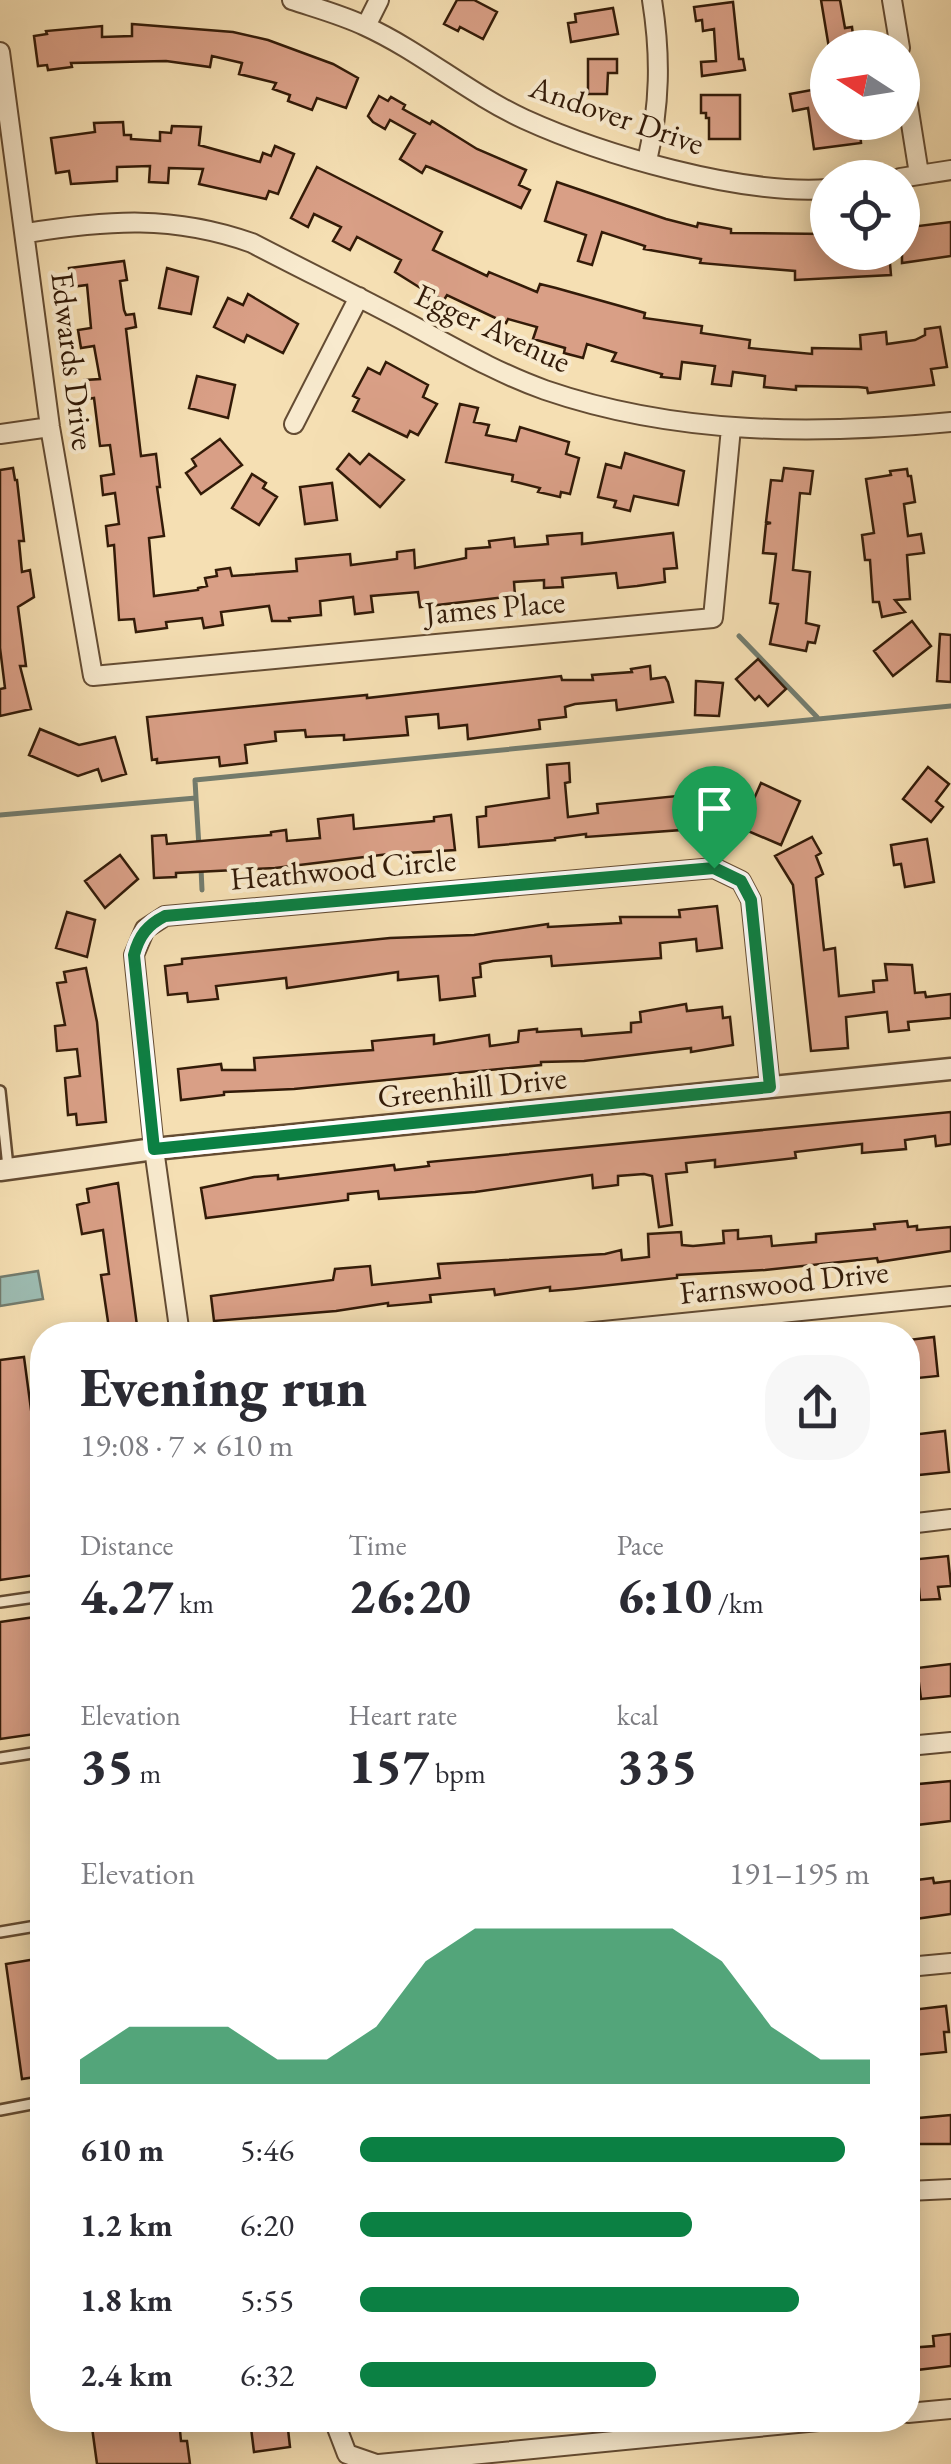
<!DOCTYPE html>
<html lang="en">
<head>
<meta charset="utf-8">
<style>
  :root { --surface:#fff; --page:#f7f7f7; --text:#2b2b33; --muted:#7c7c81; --accent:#0b8043 }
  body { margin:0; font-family:"EB Garamond",serif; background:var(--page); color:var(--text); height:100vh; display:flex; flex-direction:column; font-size:38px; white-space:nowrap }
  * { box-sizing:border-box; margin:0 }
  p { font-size:32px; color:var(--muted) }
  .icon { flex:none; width:55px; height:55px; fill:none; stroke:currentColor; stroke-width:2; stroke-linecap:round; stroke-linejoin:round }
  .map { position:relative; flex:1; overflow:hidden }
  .drawer { position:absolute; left:30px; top:1322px; width:890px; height:1110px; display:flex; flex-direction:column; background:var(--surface); border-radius:40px; box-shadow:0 5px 25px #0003 }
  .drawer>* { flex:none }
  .needle { width:65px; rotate:282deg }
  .tools { position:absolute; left:810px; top:30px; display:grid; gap:20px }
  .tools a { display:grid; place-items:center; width:110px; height:110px; border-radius:50%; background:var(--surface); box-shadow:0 5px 25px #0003; font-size:50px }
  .pin { position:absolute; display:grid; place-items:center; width:85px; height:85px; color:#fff; margin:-102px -42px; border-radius:50% 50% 50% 0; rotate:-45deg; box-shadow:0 0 10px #0007 }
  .pin .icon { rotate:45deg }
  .round { display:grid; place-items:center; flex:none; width:105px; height:105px; border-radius:40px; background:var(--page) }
  .overview { display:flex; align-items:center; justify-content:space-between; height:170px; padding:0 50px }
  h1 { font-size:55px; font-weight:800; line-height:75px }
  .metrics { display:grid; grid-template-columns:repeat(3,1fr); gap:15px; height:170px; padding:10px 50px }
  .metrics div { display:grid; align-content:center }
  .metrics b { font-size:50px; font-weight:800 }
  .metrics small { font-size:28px; font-weight:400 }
  .metrics p { font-size:28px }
  .chart { height:280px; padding:20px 50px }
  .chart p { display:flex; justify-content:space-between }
  .chart svg { width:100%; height:180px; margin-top:10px; fill:var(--accent); opacity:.7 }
  ul { padding:0 50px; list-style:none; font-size:32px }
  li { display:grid; grid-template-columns:160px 120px 1fr; align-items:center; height:75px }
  li i { height:25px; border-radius:12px; background:var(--accent) }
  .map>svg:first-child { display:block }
</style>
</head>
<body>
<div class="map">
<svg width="951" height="2464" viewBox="0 0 951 2464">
  <rect width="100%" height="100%" fill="#f5dfb3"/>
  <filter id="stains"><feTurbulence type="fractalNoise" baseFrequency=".002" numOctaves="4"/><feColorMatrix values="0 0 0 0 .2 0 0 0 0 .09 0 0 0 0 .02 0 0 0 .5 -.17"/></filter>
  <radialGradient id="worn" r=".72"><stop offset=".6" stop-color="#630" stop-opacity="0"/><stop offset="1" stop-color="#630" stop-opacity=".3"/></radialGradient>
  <path fill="#9dbcb2" stroke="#737c6e" stroke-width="2.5" d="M38 1271 43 1299 0 1306V1277Z"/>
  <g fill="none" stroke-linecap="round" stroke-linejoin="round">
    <path stroke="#737c6e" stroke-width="5" d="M739 636 817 717
      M196 798 199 847
      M0 815 196 798 195 780 951 706
      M201 868 202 890"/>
  </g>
  <path fill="#d99f86" stroke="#331b08" stroke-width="2.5" d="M457 0H474L497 12 483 39 460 27 458 31 444 24Z
    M821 0H840L845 28 852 27 854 44 829 48Z
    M733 2 739 59H743L745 70 702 76 701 62 716 61 714 29 703 31 702 20 696 21 694 7Z
    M613 8 618 34 571 42 568 23 576 22 575 14Z
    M132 24 233 32 268 40 333 64 358 78 346 108 317 98 312 110 288 101 290 95 273 89 276 83 239 74 242 63 212 56 210 67 166 61 71 63 72 67 48 70 47 65 38 66 34 36 47 34 46 31 102 26V37L132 36Z
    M588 59H617V73H608L607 94H588Z
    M828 87V122H859L861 143 814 149 808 108 793 111 790 94Z
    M701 95H740V139H709V118H706V113H701Z
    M379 96 388 101 391 97 405 105 403 109 430 124 432 121 477 149 526 170 519 185 530 190 521 208 431 168 426 166 422 173 400 159 415 134 390 120 385 129 373 122 368 116Z
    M123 122 124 135H131V139L160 141V132L171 133 172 126 201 127 199 145 260 162 263 153 271 156 275 146 294 154 278 194 269 191 266 199 199 184 203 169 169 168 168 183 149 182 150 166 117 167V181L71 184 69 171 56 173 51 138 95 132 94 123Z
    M317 167 442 232 433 250 487 276 489 272 537 292 540 284 556 288 645 313 644 318 702 326 701 333 750 340 749 348 812 354V348L861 349 860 335 886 332 887 344 915 340 925 335V329L940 327 947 367 931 369 934 385 868 393 867 388 858 387 796 386V390L764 387 765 376 733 372 731 386 712 384 715 366 682 362 680 379 661 377 662 374 612 361 616 353 587 344 583 358 564 353 565 348 533 339 537 327 508 319 506 323 447 295 444 300 422 289 395 272 401 260 357 237 350 250 333 241 341 227 314 214 308 227 291 218Z
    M557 182 666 219 697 227 698 223 731 229V233L828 234V252H889L891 275 795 280V271L700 263 701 259 644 249 645 246 602 232 592 265 578 261 586 235 545 221Z
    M951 222V256L902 263V228Z
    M124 261 127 280 120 281 124 310 126 315 134 314 136 327 126 329 141 456 156 454 160 487H157L164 536 149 538 154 596 198 590V588L207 586 205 578 217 576 216 570 230 568 232 576 297 571 296 559 350 554 351 565 397 559V552L414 550 415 568 466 558V549L490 547 489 541 514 538 515 547 548 544 547 536 582 533V544L673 533 677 568 664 569 665 582 637 586 618 588 616 573 562 578 563 587 544 588V580L514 582 515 596 420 607 418 592 371 596 373 612 355 614 353 597 320 601 321 615 289 618 290 621H272L269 606 221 612 223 625 204 628 202 618 166 622 167 628 136 632 134 619 119 620 114 545 108 546 106 526 119 524 115 493 103 495 101 476 114 474 110 445 100 446 94 398 88 399 85 380 100 379 94 346 81 348 78 330 91 328 87 285 71 287 69 268Z
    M167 268 198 277 191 314 159 308Z
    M248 294 298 324 283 353 247 335 244 342 214 327 228 298 243 305Z
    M386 362 428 385 423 397 437 404 418 435 410 431 407 437 353 411 359 399 353 396 368 368 380 374Z
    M197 376 235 385 228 418 189 408Z
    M460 404 478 408 474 422 489 425 486 435 516 441 520 427 569 442 566 454 579 458 570 494 561 492 560 497 538 492 540 488 512 481 513 475 446 462Z
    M220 439 242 465 201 494 186 473 196 466 192 459Z
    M625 453 684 471 678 505 634 496 630 511 614 507 616 501 598 497 606 464 621 468Z
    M349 454 360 464 369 454 404 480 380 507 337 469Z
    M13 468 15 480H17L24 541H19L22 572 30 570 34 597 18 607 26 666H20L31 709 0 716V689L5 688 0 648V470Z
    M784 468 813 471 810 494 800 493 793 570 810 572 806 623 819 626 815 643 808 642 806 651 770 644 778 604 770 603 776 554 763 553 766 524 771 523 766 522 771 480 782 481Z
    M907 469 908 476H911L915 502 904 504 908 536 921 534 924 553 907 555 910 599 895 600 905 612 882 617 879 602H873L870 560H865L862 535 874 533 866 479 891 475 890 471Z
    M252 474 266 483 263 488 277 497 259 525 232 508Z
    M332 483 337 520 305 524 300 487Z
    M912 621 931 646 893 676 874 651Z
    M940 634 951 635V682L937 681Z
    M758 659 786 689 768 706 759 696 755 700 736 679Z
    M650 666 651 679 665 677 668 682 673 702 617 710 616 700 575 704 565 707 566 717 539 720 540 729 468 739 467 725 439 728 438 714 406 717 408 735 344 740V735L306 737 305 730 275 732 276 741 245 745 247 763 220 766 219 757 157 763V759L152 760 147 717 367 695V698L561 676 562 680H593L592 675 632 672 631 669Z
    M696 681 723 683 719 716 695 715Z
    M40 729 79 745 115 737 126 774 102 781 98 769 78 776 29 755Z
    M569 763 570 782 565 783 568 817 598 813 597 804 698 794 697 786 722 783 723 794 729 793 732 820 680 826 681 830 586 837V834L555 838V840L479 847 477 817 486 816V807L549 798 547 765Z
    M928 767 949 784 936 801 943 807 931 822 903 799Z
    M761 783 800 801 781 845 741 828Z
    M353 815 354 829 434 821V817L451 815 455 850 389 854 275 868 176 873V877L154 878 152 836 166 835 167 844 271 835V832L286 830 287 841 320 838 318 819Z
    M812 837 821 853 816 856 823 874 816 878 824 950 835 948 839 996 874 992 873 981 887 980 885 964 912 965 915 993 925 992 926 997 951 994V1018L908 1022 909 1030 889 1032 887 1012 846 1017 848 1048 811 1051 793 885 775 856Z
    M927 839 934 882 905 887 901 864 894 865 891 845Z
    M120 855 138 879 105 908 85 881Z
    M717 906 722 948 697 951 696 939 660 943 661 958 552 966 551 956 493 961 480 964 481 977 473 978 475 996 440 1000 438 976 398 980V972L287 988 286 978 216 986 218 999 188 1002 187 993 168 995 165 966 182 964V959L390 938 474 935 548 924V927L621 923 620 917H680L679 910Z
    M67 912 95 920 87 957 56 948Z
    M86 968 97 1022 106 1122 77 1125 76 1114 68 1115 65 1078 80 1076 77 1049 57 1051 55 1026 65 1025 57 983 66 982 64 972Z
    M686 1004 687 1011 722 1007 723 1018 730 1017 733 1045 691 1052V1048L584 1061 541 1062V1065L294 1089 224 1092V1095L181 1100 178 1069 221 1064 222 1070H255L254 1058 373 1050 372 1041 434 1035V1044L489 1035 490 1046 518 1042 519 1031 537 1029V1032L581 1029 582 1036 631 1032V1023L641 1022 640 1012Z
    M951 1112V1144L936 1146 935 1136 905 1140 906 1149 862 1153V1144L795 1152 796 1158 715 1167V1160L686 1163 687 1172 666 1174 672 1225 659 1227 652 1176 644 1174 618 1176V1185L593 1188 592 1175 475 1192 379 1199 378 1191 348 1194V1200L206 1218 201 1188 254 1177 278 1175V1179L394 1165 395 1170 429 1166 428 1162Z
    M118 1183 138 1333 110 1335 101 1275 109 1274 103 1230 82 1234 77 1205 89 1202 87 1189Z
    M907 1221 908 1227 917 1226V1230L951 1227V1251L878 1262 877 1258 765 1270 677 1275V1278L573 1289 550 1291V1287L495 1295 494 1289 430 1295 431 1302 388 1306V1303L336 1311 214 1321 211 1296 333 1280 335 1269 370 1266 372 1285 440 1278 438 1264 605 1254 621 1250 622 1260 649 1257 648 1234 681 1232 682 1245 693 1246 724 1243 723 1231 738 1230V1239L771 1236 772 1246 816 1242V1234L875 1229 874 1224Z
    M934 1337 938 1376 918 1378 917 1368 908 1369V1340Z
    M24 1357 42 1492V1574L0 1580V1360Z
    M945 1431 949 1472 908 1476V1444H912L911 1435Z
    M948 1556 951 1586 938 1587 940 1599 920 1600 919 1589 912 1590 909 1560Z
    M42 1616V1733L0 1739V1622Z
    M951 1664V1696L921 1699 917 1668Z
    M951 1781V1821L908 1826V1785Z
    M933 1878 934 1883 951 1881V1914L908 1920V1881Z
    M42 1958V2076L22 2079 6 1964Z
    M946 2006 949 2032H944L946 2052 915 2055 911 2010Z
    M951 2115V2144H908V2119Z
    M951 2334V2366L908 2371V2348L934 2346 933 2336Z
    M91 2420H179L181 2441H187L190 2464H97Z
    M250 2420H287L290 2447 254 2452Z"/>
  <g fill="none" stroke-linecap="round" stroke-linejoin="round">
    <g stroke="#644c33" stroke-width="14">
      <path id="service" d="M0 1091 8 1167
        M0 1602 42 1596
        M0 1758 39 1752
        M0 1932 42 1925
        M0 2110 42 2102"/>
    </g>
    <g stroke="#644c33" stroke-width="22">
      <path id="minor" d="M292 0C316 8 342 15 365 26 420 51 468 93 524 119 603 155 740 195 828 189
        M892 0 900 48
        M366 26 379 0
        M0 52 50 427 93 676 713 618 731 428
        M902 67 919 174
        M647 161C660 106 661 56 652 0
        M900 178 951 170
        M27 233C108 220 173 215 252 243 304 270 357 296 408 323 453 347 497 373 545 390 676 435 814 435 951 422
        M294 424 359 297
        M0 434 50 427
        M180 1335 154 1149 134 955 145 929 165 916 714 868 741 881 751 900 770 1087
        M564 1335 951 1296
        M908 1524 951 1519
        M908 1746 951 1742
        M908 1967 951 1963
        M908 2191 951 2189
        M908 2413 951 2409
        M334 2420 347 2454 376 2464
        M379 2464 829 2420"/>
    </g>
    <g stroke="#644c33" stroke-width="25">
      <path id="tertiary" d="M0 1170 154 1149 951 1069"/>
    </g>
    <use href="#service" stroke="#f8eace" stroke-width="9"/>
    <use href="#minor" stroke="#f8eace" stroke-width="18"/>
    <use href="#tertiary" stroke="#f8eace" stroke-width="20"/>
  </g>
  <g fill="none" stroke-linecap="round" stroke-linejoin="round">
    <g stroke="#fff" stroke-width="20">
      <path id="route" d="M714 868 741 881 751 900 770 1087 154 1149 134 955C139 936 147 925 165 916Z"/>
    </g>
    <use href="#route" stroke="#0b8043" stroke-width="12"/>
  </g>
  <g text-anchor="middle" stroke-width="8" stroke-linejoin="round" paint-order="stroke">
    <g font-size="32" fill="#331b08" stroke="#f8eace">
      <text transform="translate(617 115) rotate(19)" y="11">Andover Drive</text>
      <text transform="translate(493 328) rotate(25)" y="11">Egger Avenue</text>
      <text transform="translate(73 361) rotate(83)" y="11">Edwards Drive</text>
      <text transform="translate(495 607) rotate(-5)" y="11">James Place</text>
      <text transform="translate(343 869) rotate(-5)" y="11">Heathwood Circle</text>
      <text transform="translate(472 1087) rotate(-6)" y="11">Greenhill Drive</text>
      <text transform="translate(784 1282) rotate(-6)" y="11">Farnswood Drive</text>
    </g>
  </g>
  <rect width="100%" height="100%" filter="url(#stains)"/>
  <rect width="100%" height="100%" fill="url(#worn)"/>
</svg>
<div class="tools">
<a><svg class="needle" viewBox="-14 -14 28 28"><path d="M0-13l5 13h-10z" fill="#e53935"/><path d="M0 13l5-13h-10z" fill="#7c7c81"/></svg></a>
<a><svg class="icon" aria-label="locate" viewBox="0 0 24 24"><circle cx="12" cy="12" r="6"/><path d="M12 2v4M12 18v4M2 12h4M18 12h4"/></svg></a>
</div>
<div class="pin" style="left:714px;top:868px;background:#1e9e55"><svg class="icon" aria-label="arrive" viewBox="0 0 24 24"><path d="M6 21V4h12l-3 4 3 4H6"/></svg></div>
<section class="drawer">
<div class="overview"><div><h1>Evening run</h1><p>19:08 · 7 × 610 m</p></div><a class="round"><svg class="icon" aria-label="share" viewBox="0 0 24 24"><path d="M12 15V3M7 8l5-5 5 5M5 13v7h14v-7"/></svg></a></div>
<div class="metrics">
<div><p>Distance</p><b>4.27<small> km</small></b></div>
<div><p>Time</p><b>26:20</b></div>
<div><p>Pace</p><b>6:10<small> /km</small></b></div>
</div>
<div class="metrics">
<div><p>Elevation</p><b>35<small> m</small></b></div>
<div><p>Heart rate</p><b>157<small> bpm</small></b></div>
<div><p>kcal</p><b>335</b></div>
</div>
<div class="chart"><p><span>Elevation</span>191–195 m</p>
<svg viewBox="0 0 160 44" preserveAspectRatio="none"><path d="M0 44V38L10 30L20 30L30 30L40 38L50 38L60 30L70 14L80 6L90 6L100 6L110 6L120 6L130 14L140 30L150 38L160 38V44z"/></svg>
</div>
<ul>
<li><b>610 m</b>5:46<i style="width:95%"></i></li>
<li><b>1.2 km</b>6:20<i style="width:65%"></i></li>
<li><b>1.8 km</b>5:55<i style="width:86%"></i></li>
<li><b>2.4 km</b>6:32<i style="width:58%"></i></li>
</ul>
</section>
</div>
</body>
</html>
